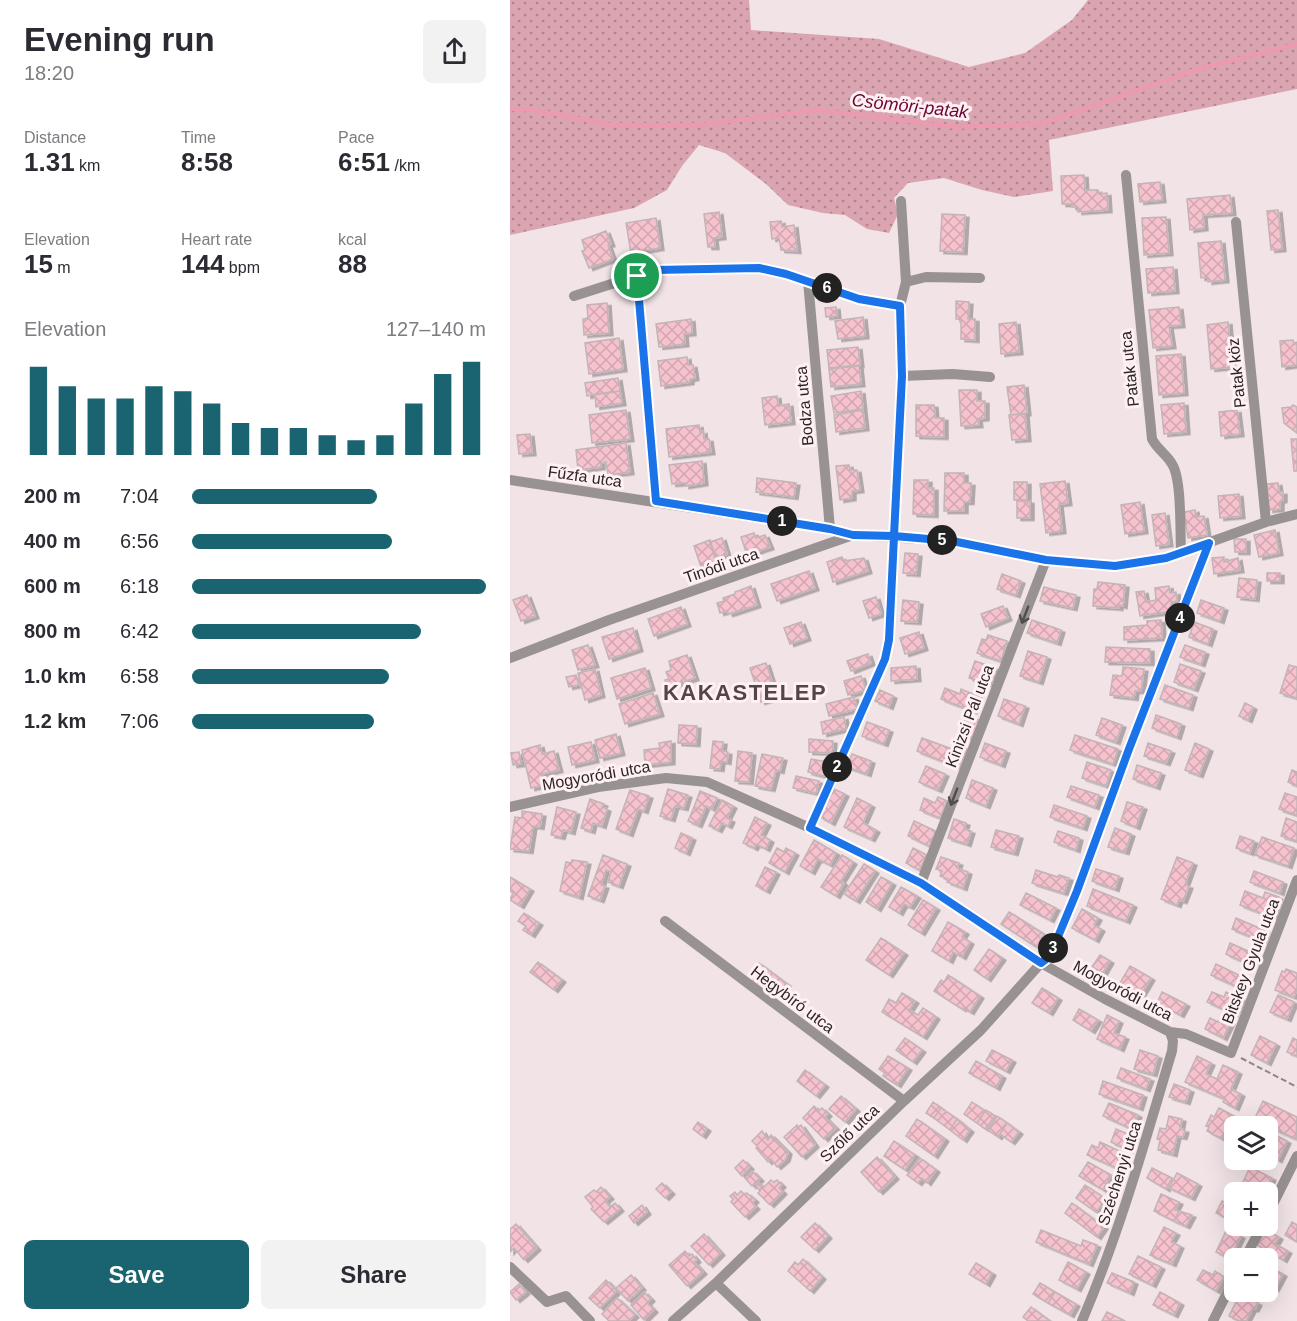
<!DOCTYPE html>
<html lang="en">
<head>
<meta charset="utf-8">
<style>
  :root { --surface:#fff; --page:#f2f2f3; --text:#2b2b33; --muted:#7c7c81; --accent:#1a6471 }
  body { margin:0; font-family:Arial,sans-serif; background:var(--page); color:var(--text); height:100vh; display:flex; flex-direction:column; font-size:22px; white-space:nowrap }
  * { box-sizing:border-box; margin:0 }
  p { font-size:20px; color:var(--muted) }
  .icon { flex:none; width:33px; height:33px; fill:none; stroke:currentColor; stroke-width:2; stroke-linecap:round; stroke-linejoin:round }
  .map { position:relative; flex:1; overflow:hidden }
  .drawer { display:flex; flex-direction:column; background:var(--surface); width:510px }
  .drawer>* { flex:none }
  .controls { position:absolute; left:714px; top:1116px; display:grid; gap:12px }
  .controls a { display:grid; place-items:center; width:54px; height:54px; border-radius:9px; background:var(--surface); box-shadow:0 6px 24px #0002; font-size:30px }
  .pin { position:absolute; display:grid; place-items:center; width:51px; height:51px; color:#fff; margin:-26px; border:3px solid #fff; border-radius:50%; box-shadow:0 2px 6px #0007 }
  .km { position:absolute; width:30px; height:30px; margin:-15px; border-radius:50%; background:#222; color:#fff; font-size:16px; line-height:30px; text-align:center }
  .round { display:grid; place-items:center; flex:none; width:63px; height:63px; border-radius:9px; background:var(--page) }
  .summary { display:flex; align-items:center; justify-content:space-between; height:102px; padding:0 24px }
  h1 { font-size:33px; font-weight:600; line-height:45px }
  .stats { display:grid; grid-template-columns:repeat(3,1fr); gap:9px; height:102px; padding:6px 24px }
  .stats div { display:grid; align-content:center }
  .stats b { font-size:26px; font-weight:600 }
  .stats small { font-size:16px; font-weight:400 }
  .stats p { font-size:16px }
  .chart { height:168px; padding:12px 24px }
  .chart p { display:flex; justify-content:space-between }
  .chart svg { width:100%; height:108px; margin-top:6px; stroke:var(--accent); stroke-width:6 }
  .primary-button { display:flex; gap:12px; margin-top:auto; padding:12px 24px }
  .primary-button a { flex:1; height:69px; border-radius:9px; background:var(--accent); color:#fff; font-size:24px; font-weight:600; line-height:69px; text-align:center }
  .primary-button a+a { background:var(--page); color:var(--text) }
  ul { padding:0 24px; list-style:none; font-size:20px }
  li { display:grid; grid-template-columns:96px 72px 1fr; align-items:center; height:45px }
  li i { height:15px; border-radius:8px; background:var(--accent) }
  main { display:flex; flex:1; min-height:0 }
  .map>svg:first-child { display:block }
</style>
</head>
<body>
<main>
<section class="drawer">
<div class="summary"><div><h1>Evening run</h1><p>18:20</p></div><a class="round"><svg class="icon" aria-label="share" viewBox="0 0 24 24"><path d="M12 15V3M7 8l5-5 5 5M5 13v7h14v-7"/></svg></a></div>
<div class="stats">
<div><p>Distance</p><b>1.31<small> km</small></b></div>
<div><p>Time</p><b>8:58</b></div>
<div><p>Pace</p><b>6:51<small> /km</small></b></div>
</div>
<div class="stats">
<div><p>Elevation</p><b>15<small> m</small></b></div>
<div><p>Heart rate</p><b>144<small> bpm</small></b></div>
<div><p>kcal</p><b>88</b></div>
</div>
<div class="chart"><p><span>Elevation</span>127–140 m</p>
<svg viewBox="0 0 160 44" preserveAspectRatio="none"><path d="M5 44V8M15 44V16M25 44V21M35 44V21M45 44V16M55 44V18M65 44V23M75 44V31M85 44V33M95 44V33M105 44V36M115 44V38M125 44V36M135 44V23M145 44V11M155 44V6"/></svg>
</div>
<ul>
<li><b>200 m</b>7:04<i style="width:63%"></i></li>
<li><b>400 m</b>6:56<i style="width:68%"></i></li>
<li><b>600 m</b>6:18<i style="width:100%"></i></li>
<li><b>800 m</b>6:42<i style="width:78%"></i></li>
<li><b>1.0 km</b>6:58<i style="width:67%"></i></li>
<li><b>1.2 km</b>7:06<i style="width:62%"></i></li>
</ul>
<div class="primary-button"><a>Save</a><a>Share</a></div>
</section>
<div class="map">
<svg width="787" height="1321" viewBox="0 0 787 1321">
  <defs>
    <pattern id="grass-dots" width="8" height="8" patternUnits="userSpaceOnUse" patternTransform="scale(1.5)"><rect width="8" height="8" fill="#daa4b1"/><path d="M2 2h.1M6 6h.1" fill="none" stroke="#b18590" stroke-width="1.8" stroke-linecap="round"/></pattern>
    <pattern id="building-cross-hatch" width="8" height="8" patternUnits="userSpaceOnUse" patternTransform="scale(1.5)"><rect width="8" height="8" fill="#f6c2ce"/><path d="M0 0l8 8M0 8l8-8" fill="none" stroke="#d3a7b1"/></pattern>
    <filter id="shadow"><feDropShadow dx="4" dy="2.5" stdDeviation="0" flood-color="#0004"/></filter>
  </defs>
  <rect width="100%" height="100%" fill="#f1e3e6"/>
  <path fill="url(#grass-dots)" d="M0 0H239L241 30 369 39 459 67 515 53 562 20 578 0H787V89L539 140 543 191 504 197 472 190 434 178 398 183 384 198 388 214 379 233 357 229 335 215 313 213 278 205 256 184 215 153 189 145 172 166 157 190 124 208 0 235Z"/>
  <g fill="none" stroke-linecap="round" stroke-linejoin="round">
    <path stroke="#ed9ab0" stroke-width="4" d="M0 109 24 110 102 125H190L307 110 445 127 531 124 685 70 787 44"/>
  </g>
  <path fill="url(#building-cross-hatch)" stroke="#c2b4b7" stroke-width="1.5" filter="url(#shadow)" d="M574 175 575 190H588L589 194 597 193 598 210 568 212V207H562V204H552L551 176Z
    M650 182 652 200 630 202 628 184Z
    M720 195 722 213 693 215 694 228 680 230 677 199Z
    M768 210 772 249 761 250 757 211Z
    M209 212 212 237 204 238 205 247H198L194 214Z
    M432 214 455 215 453 252 430 251Z
    M656 217 659 253 634 255 632 218Z
    M146 218 150 248 121 253 116 223Z
    M271 221 272 227 284 225 287 251 271 250 269 238 262 239 260 222Z
    M96 231 101 244 98 245 103 259 79 268 72 251 75 250 72 240Z
    M711 241 715 280 698 282V277L691 278 688 243Z
    M663 267 665 291 638 293 636 269Z
    M446 301 459 302 458 319H465V340L451 339V320L446 319Z
    M97 303 99 333 74 335 73 319 78 318 77 305Z
    M326 307 327 316 316 317 315 308Z
    M669 307 671 325 659 326 662 346 643 348 639 310Z
    M353 317 355 336 328 339 325 321Z
    M181 319 182 333 174 334 175 344 149 347 146 324Z
    M506 322 509 352 491 354 489 324Z
    M718 322 722 367 701 369 697 325Z
    M109 338 113 369 79 374 75 343Z
    M783 340 784 344H787V365L772 367 770 341Z
    M348 347 350 365 319 368 317 350Z
    M671 354 674 393 649 395 646 356Z
    M177 357 178 365H183L185 378 180 379V382L151 386 148 361Z
    M349 366 351 384 321 387 319 369Z
    M108 378 110 391 77 396 75 383Z
    M514 385 517 413 501 415 497 387Z
    M449 390H467V401H475V418L468 419 469 425 451 426Z
    M110 391 112 403 86 407 85 394Z
    M351 391 353 409 324 413 321 396Z
    M267 396 268 406 279 404 281 422 255 425 252 398Z
    M674 403 676 432 654 434 651 405Z
    M406 405H424L425 418H434V437L406 436Z
    M783 405 787 407V433L774 423 772 408 781 407Z
    M116 410 120 439 82 443 79 415Z
    M353 410 355 428 326 432 324 415Z
    M727 410 730 434 711 436 709 412Z
    M515 414 517 439 502 440 499 415Z
    M189 425 190 432 193 431 194 439H199L201 452 159 457 156 429Z
    M20 434 22 453 9 454 7 435Z
    M781 439H787V471H784Z
    M116 443 120 472 98 475 96 462 91 463V467L68 470 66 450Z
    M192 461 194 483 175 486V483L162 484 159 465Z
    M339 465 340 470H347L350 490 342 491V498L330 500 326 466Z
    M435 473H454V483H461L460 502H454V511H434Z
    M247 478 286 483 284 497 246 492Z
    M404 480H418V488H424V515L403 514Z
    M555 481 558 503 549 504 552 531 536 533 530 484Z
    M504 482H517V500H504Z
    M768 483 769 492H773V500L770 501V509L759 510 757 484Z
    M729 494 731 516 710 518 708 496Z
    M507 501H520V518H507Z
    M630 502 634 531 615 534 611 505Z
    M685 510 686 517 694 516 697 535 678 538 674 512Z
    M655 513 659 544 646 546 642 515Z
    M765 530 769 553 749 557 744 535Z
    M244 533 246 538 255 535 260 547 237 555 231 537Z
    M212 538 217 554 205 558 200 542Z
    M724 539H736V552H725Z
    M200 540 207 561 191 567 184 546Z
    M395 553 408 554 406 574 393 573Z
    M332 557 334 561 354 558 358 571 323 582 317 562Z
    M714 557V562L728 558 730 570 704 574 702 558Z
    M299 571 305 588 267 601 261 584Z
    M757 573H770V581H757Z
    M492 574 511 581 506 595 487 589Z
    M729 578 747 580 745 599 727 597Z
    M588 582 615 585 613 606 609 605V608L583 606 584 589H587Z
    M241 586 247 605 219 614 217 611 210 613 207 603 214 601 213 598 225 594V592Z
    M659 586 660 593 666 592 667 601 661 602 662 611 630 616 626 592 634 591 636 602 646 600 645 588Z
    M534 587 566 595 563 608 530 601Z
    M17 595 25 616 11 621 3 600Z
    M366 597 371 614 359 618 353 601Z
    M393 600 409 602 407 622 391 621Z
    M691 600 714 608 710 621 687 613Z
    M493 606 498 618 476 627 471 614Z
    M171 607 177 624 144 636 138 619Z
    M522 620 551 630 547 643 517 633Z
    M651 620 652 638 614 640V627L637 625V621Z
    M291 622 297 638 280 644 274 628Z
    M684 622 703 629 698 644 679 637Z
    M123 628 129 649 99 659 92 637Z
    M409 632 414 648 395 654 390 638Z
    M478 635 497 641 491 661 467 653 472 639 476 640Z
    M78 645 85 665 68 670 62 650Z
    M675 645 695 652 691 664 670 657Z
    M596 647 640 649V663L595 662Z
    M518 651 537 657 529 682 510 676Z
    M358 654 361 663 341 671 337 661Z
    M177 655 185 678 157 687 155 680 159 679 156 672 161 670 159 661Z
    M465 661 486 668 481 685 459 678Z
    M256 663 267 697 251 702 240 668Z
    M670 664 691 671 684 689 664 682Z
    M779 665 787 667V698L770 693Z
    M406 666 407 679 381 681V668Z
    M613 667 634 669 631 691H625L624 698 600 695 603 675 612 676Z
    M135 668 141 688 107 699 101 678Z
    M85 669 91 695 75 700 68 673Z
    M66 675 69 685 59 687 56 677Z
    M351 676 356 690 338 695 334 681Z
    M655 685 683 695 679 708 650 699Z
    M435 688 450 694 451 689 468 696 463 711 431 699Z
    M370 690 383 696 379 707 365 701Z
    M143 693 150 714 115 724 109 704Z
    M344 697 347 709 319 716 316 704Z
    M494 699 515 706 509 724 488 716Z
    M735 703 743 707 738 720 729 716Z
    M457 715 469 720 462 739 449 734Z
    M646 715 671 724 667 737 642 728Z
    M334 717 336 729 313 734 311 722Z
    M592 718 612 725 606 742 586 735Z
    M357 722 379 730 374 744 352 736Z
    M169 725 187 726 186 744 168 743Z
    M106 734 111 753 90 758 85 740Z
    M565 735 608 749 603 764 560 750Z
    M412 738 445 750 447 745 457 749 450 768 407 751Z
    M299 739 323 741 322 753 299 752Z
    M161 741V762L135 765 134 750 150 748 149 743Z
    M203 741 213 742 212 751 218 752 217 762 211 761 210 769 200 768Z
    M81 742 85 760 62 765 58 747Z
    M475 743 496 751 491 765 470 757Z
    M638 743 661 751 656 763 634 756Z
    M685 743 699 749 689 775 675 770Z
    M30 745 32 754 44 751 49 770 32 774 35 785 21 788 12 750Z
    M228 751 242 753 239 782 225 781Z
    M9 752 11 764 3 765 1 753Z
    M252 754 273 758 270 771 266 770 261 789 245 786Z
    M342 754 361 761 357 774 337 767Z
    M301 759 318 762 314 776 298 772Z
    M577 762 601 770 596 786 572 778Z
    M627 765 651 773 646 787 623 779Z
    M416 766 435 774 428 790 409 782Z
    M782 770 787 772V786L778 782Z
    M286 776 309 781 306 793 283 788Z
    M462 780 483 788 476 806 456 798Z
    M561 786 589 795 585 807 557 797Z
    M158 789 178 795 174 808 165 806 161 819 150 816Z
    M324 789 335 794 321 823 310 817Z
    M120 790 139 796 134 811 128 809 119 834 106 829Z
    M190 791 207 798 202 809 196 806 194 811 184 807Z
    M775 793 787 797V815L769 809Z
    M428 797 437 801 430 818 410 810 414 798 425 803Z
    M347 798 361 805 353 823 366 830 361 839 334 827Z
    M80 799 94 804 92 807 97 809 92 826 83 823 81 831 71 828Z
    M212 800 223 806 217 818 221 820 218 826 212 823 208 830 199 826Z
    M617 802 633 807 626 827 611 821Z
    M544 805 577 816 573 828 540 817Z
    M47 807 66 812 61 832 53 830 51 837 41 835Z
    M184 807 194 811 188 825 178 821Z
    M12 811 32 814 30 827 23 826 19 851 0 849 5 817 12 818Z
    M245 817 257 823 251 835 260 840 256 849 246 844 244 848 233 843Z
    M776 818 787 822V841L771 836Z
    M444 819 456 823 454 829 461 831 457 844 438 838Z
    M404 821 426 831 419 846 398 836Z
    M605 828 621 834 615 852 598 847Z
    M486 830 509 836 504 853 481 847Z
    M548 831 569 838 566 850 544 842Z
    M171 833 182 838 176 853 165 848Z
    M730 836 744 841 740 853 726 848Z
    M752 837 784 848 778 866 745 855Z
    M304 840 326 853 320 865 308 859 301 872 290 866Z
    M267 848 274 852 276 848 285 853 275 872 259 863Z
    M403 848 417 855 409 870 396 863Z
    M93 855 117 864 109 886 98 882 101 872 96 870 91 885 95 886 90 900 78 896Z
    M332 855 343 862 331 881 334 883 326 896 311 887Z
    M431 857 449 863 447 868 458 872 453 888 437 882 438 879 430 876 432 871 426 869Z
    M667 857 683 863 675 885 679 886 673 901 669 900 667 905 651 899Z
    M62 860 77 862 69 897 50 891 56 862 61 863Z
    M354 864 365 871 346 901 334 894Z
    M255 867 266 872 256 891 246 886Z
    M586 869 609 876 605 889 582 881Z
    M526 870 548 877 549 875 559 878 554 893 522 883Z
    M744 871 773 882 770 893 740 882Z
    M0 877 20 889 10 906 0 900 3 893 0 891Z
    M371 877 382 883 367 909 356 902Z
    M391 887 407 896 400 907 394 904 389 913 379 907Z
    M583 889 623 905 616 921 577 906Z
    M735 891 753 898 755 892 769 897 762 917 730 905Z
    M516 893 546 908 540 920 510 905Z
    M413 900 426 908 411 933 398 925Z
    M572 909 588 918 584 925 591 929 585 940 562 928Z
    M499 912 534 934 526 947 491 924Z
    M14 913 29 923 21 935 13 930 16 926 8 921Z
    M726 918 756 931 752 941 722 929Z
    M438 922 455 932 452 937 460 942 452 957 443 952 439 961 422 951Z
    M371 938 394 953 379 975 356 960Z
    M720 943 747 955 742 966 716 954Z
    M479 949 492 958 477 979 464 970Z
    M590 955 600 961 593 973 582 967Z
    M28 962 52 980 44 990 20 972Z
    M249 963 277 984 268 996 258 988 255 992 242 982 245 978 240 974Z
    M706 964 735 978 730 988 701 975Z
    M620 966 641 978 631 995 610 983Z
    M776 969 787 973V989L784 997 765 990 772 971 775 972Z
    M438 975 470 996 460 1012 453 1008 452 1009 424 991 431 980 434 982Z
    M532 988 548 998 539 1013 522 1003Z
    M652 992 676 1004 670 1015 647 1003Z
    M702 992 714 997 716 992 731 998 724 1014 697 1002Z
    M392 993 405 1001 399 1010 408 1015 413 1008 426 1017 413 1037 372 1012 379 999 386 1003Z
    M768 995 784 1002 777 1019 760 1012Z
    M569 1009 588 1020 581 1031 563 1020Z
    M597 1015 609 1021 604 1033 615 1037 610 1049 587 1039Z
    M711 1017 721 1022 713 1038 695 1029 700 1018 708 1022Z
    M750 1036 766 1044 757 1063 741 1055Z
    M395 1038 412 1050 403 1062 386 1050Z
    M783 1038 787 1040V1056L777 1052Z
    M482 1050 502 1060 496 1071 476 1061Z
    M630 1050 648 1056 643 1074 624 1069Z
    M378 1056 398 1068 387 1085 373 1076 375 1073 369 1069Z
    M687 1056 701 1063 696 1074 707 1079 713 1065 728 1072 721 1089 731 1094 725 1108 713 1102 715 1099 675 1082Z
    M466 1061 492 1076 486 1088 459 1073Z
    M611 1068 640 1079 636 1089 607 1078Z
    M295 1070 315 1085 306 1096 287 1081Z
    M593 1081 633 1095 629 1108 589 1094Z
    M664 1084 680 1090 676 1102 659 1097Z
    M331 1096 346 1109 335 1122 319 1109Z
    M753 1101 787 1117 786 1139 744 1120Z
    M423 1102 431 1108 424 1118 416 1113Z
    M462 1102 475 1111 467 1123 454 1114Z
    M599 1103 628 1115 622 1129 593 1116Z
    M304 1106 309 1111 312 1108 318 1114 315 1117 326 1128 314 1139 293 1118Z
    M431 1108 447 1119 440 1130 424 1118Z
    M709 1108 724 1116 712 1139 697 1131 699 1127 696 1126 701 1115 704 1117Z
    M476 1110 485 1116 475 1129 467 1123Z
    M487 1116 497 1123 488 1137 478 1130Z
    M659 1116 672 1119 670 1129 675 1130 673 1137 667 1136 663 1154 648 1150 650 1140 647 1139 650 1128 656 1129Z
    M407 1119 435 1139 424 1156 396 1136Z
    M447 1119 460 1130 453 1140 440 1130Z
    M188 1122 197 1129 192 1136 183 1129Z
    M497 1123 509 1132 501 1142 490 1134Z
    M287 1125 288 1127 291 1125 305 1145 292 1157 274 1137Z
    M606 1129 625 1137 619 1150 601 1142Z
    M252 1131 258 1140 261 1135 278 1152 276 1159 267 1167 261 1159 258 1162 246 1148 248 1147 242 1141Z
    M767 1136 777 1141 768 1160 758 1155Z
    M384 1141 405 1155 395 1170 374 1156Z
    M590 1142 618 1155 611 1170 577 1155 582 1145 588 1148Z
    M367 1157 385 1177 369 1192 351 1172Z
    M410 1158 426 1170 417 1183 412 1178 408 1183 397 1175Z
    M233 1160 240 1167 232 1176 225 1168Z
    M578 1162 601 1175 593 1190 569 1176Z
    M740 1167 762 1178 755 1192H745L731 1186Z
    M642 1168 662 1178 656 1189 637 1178Z
    M242 1171 250 1179 242 1186 235 1178Z
    M667 1173 688 1184 681 1198 659 1188Z
    M261 1180 264 1182 267 1180 272 1185 269 1188 273 1192 260 1205 248 1193 250 1191 246 1186 249 1183 254 1187Z
    M152 1183 161 1192 155 1198 146 1189Z
    M575 1185 596 1199 586 1212 566 1198Z
    M91 1187 100 1197 95 1201 100 1207 105 1203 110 1209 94 1222 81 1209 83 1207 75 1197 84 1190 86 1192Z
    M231 1191 235 1195 237 1193 245 1200 242 1203 246 1207 235 1217 221 1202 223 1199 220 1196 225 1192 227 1195Z
    M651 1194 669 1202 665 1210 669 1211 664 1221 644 1211Z
    M712 1201 724 1207V1222L706 1213Z
    M562 1203 594 1227 587 1237 555 1213Z
    M132 1205 137 1212 124 1223 119 1216Z
    M669 1211 682 1215 676 1226 664 1221Z
    M782 1222 787 1225V1242L775 1235Z
    M305 1223 318 1236 305 1250 291 1237Z
    M6 1224 27 1248 14 1260 4 1248 0 1252V1229Z
    M654 1227 666 1233 661 1242 670 1246 662 1264 640 1255Z
    M717 1229 731 1236 720 1259 706 1252Z
    M531 1230 571 1246 573 1240 587 1245 579 1264 526 1242Z
    M756 1230 769 1237 765 1244 778 1251 773 1260 747 1245Z
    M194 1234 211 1253 199 1265 181 1246Z
    M175 1251 179 1256 182 1254 187 1260 184 1262 193 1272 177 1286 159 1265Z
    M628 1256 651 1267 642 1285 619 1274Z
    M293 1259 312 1277 300 1291 278 1271 285 1262 288 1265Z
    M558 1262 576 1272 567 1289 549 1280Z
    M466 1263 482 1273 476 1284 459 1274Z
    M758 1266 773 1274 765 1289 758 1285Z
    M693 1270 703 1275 705 1271 714 1277 706 1291 687 1280Z
    M602 1273 624 1282 620 1293 597 1283Z
    M121 1275 132 1288 118 1301 106 1288Z
    M96 1280 107 1291 90 1308 79 1298Z
    M530 1283 545 1292 538 1303 523 1294Z
    M9 1284 16 1292 6 1300 0 1292Z
    M134 1292 141 1299 137 1303 144 1310 134 1320 121 1305Z
    M545 1292 566 1304 560 1315 538 1303Z
    M650 1292 670 1303 664 1315 643 1305Z
    M730 1294 748 1303 745 1309 743 1308 736 1321H729L719 1316Z
    M107 1298 125 1315 119 1321H99L92 1314Z
    M521 1307 540 1321H518L513 1317Z
    M597 1312 615 1321H592Z"/>
  <g fill="none" stroke-linecap="round" stroke-linejoin="round">
    <path stroke="#908688" stroke-width="2" stroke-dasharray="6 3" stroke-linecap="butt" d="M731 1058 787 1087"/>
    <path stroke="#989293" stroke-width="10" d="M616 175 642 439C647 449 657 455 662 464 672 479 670 533 671 553
      M726 222 756 522
      M127 276 146 501
      M298 281 320 529
      M396 282 416 277 470 278
      M64 296 145 270 249 268 276 274 349 299 390 306
      M392 376 443 374 480 377
      M0 480 320 529 343 535
      M0 658 99 620 343 535 442 541 536 560 605 566 656 558 756 522 787 514
      M0 807 88 787 156 778 197 782 300 828 411 883 531 963 595 999 660 1032 676 1034 721 1053 787 880
      M300 828 375 659 379 640 392 376 390 306 396 282 391 201
      M411 883 536 560
      M155 921 394 1101
      M758 1214 787 1156
      M735 1258 752 1226
      M0 1267 37 1302 56 1296 80 1321
      M206 1283 246 1321
      M163 1321 206 1283 394 1101 471 1030 531 963 540 956 567 891 619 749 699 543
      M572 1321C609 1234 635 1142 662 1051L663 1041 660 1032
      M703 1321 724 1279"/>
  </g>
  <defs><path id="oneway-shaft" d="M-6 0H5M1.5-3L5.5 0L1.5 3" fill="none" stroke-width="1.6" stroke-linecap="round" stroke-linejoin="round" transform="scale(1.5)"/></defs>
  <g stroke="#524c4d">
    <use href="#oneway-shaft" transform="translate(515 615) rotate(111)"/>
    <use href="#oneway-shaft" transform="translate(444 797) rotate(111)"/>
  </g>
  <g fill="none" stroke-linecap="round" stroke-linejoin="round">
    <g stroke="#fff" stroke-width="12">
      <path id="route" d="M127 276 146 501 320 529 343 535 384 536 379 640 375 659 300 828 411 883 531 963 540 956 567 891 619 749 699 543 656 558 605 566 536 560 442 541 384 536 392 376 390 306 349 299 276 274 249 268 145 270 127 276"/>
    </g>
    <use href="#route" stroke="#1a73e8" stroke-width="8"/>
  </g>
  <g text-anchor="middle" stroke-width="6" stroke-linejoin="round" paint-order="stroke">
    <g font-size="16" fill="#2c2628" stroke="#fef0f3">
      <text transform="translate(619 369) rotate(-96)" y="6">Patak utca</text>
      <text transform="translate(726 373) rotate(-96)" y="6">Patak köz</text>
      <text transform="translate(294 406) rotate(-95)" y="6">Bodza utca</text>
      <text transform="translate(75 476) rotate(8)" y="6">Fűzfa utca</text>
      <text transform="translate(211 565) rotate(-19)" y="6">Tinódi utca</text>
      <text transform="translate(459 716) rotate(-69)" y="6">Kinizsi Pál utca</text>
      <text transform="translate(86 775) rotate(-10)" y="6">Mogyoródi utca</text>
      <text transform="translate(740 961) rotate(-69)" y="6">Bitskey Gyula utca</text>
      <text transform="translate(613 990) rotate(28)" y="6">Mogyoródi utca</text>
      <text transform="translate(283 999) rotate(37)" y="6">Hegybíró utca</text>
      <text transform="translate(339 1133) rotate(-44)" y="6">Szőlő utca</text>
      <text transform="translate(609 1173) rotate(-72)" y="6">Széchenyi utca</text>
    </g>
    <g font-size="18" font-style="italic" fill="#6a0633" stroke="#fef0f3">
      <text transform="translate(400 106) rotate(6)" y="6">Csömöri-patak</text>
    </g>
    <g font-size="22" font-weight="bold" letter-spacing="1.5" fill="#514649" stroke="#fef0f3">
      <text x="235" y="700">KAKASTELEP</text>
    </g>
  </g>
</svg>
<div class="controls">
<a><svg class="icon" aria-label="layers" viewBox="0 0 24 24"><path d="M12 4l9 5-9 5-9-5zM3 14l9 5 9-5"/></svg></a>
<a>+</a>
<a>−</a>
</div>
<div class="pin" style="left:127px;top:276px;background:#1e9e55"><svg class="icon" aria-label="arrive" viewBox="0 0 24 24"><path d="M6 21V4h12l-3 4 3 4H6"/></svg></div>
<b class="km" style="left:272px;top:521px">1</b>
<b class="km" style="left:327px;top:767px">2</b>
<b class="km" style="left:543px;top:948px">3</b>
<b class="km" style="left:670px;top:618px">4</b>
<b class="km" style="left:432px;top:540px">5</b>
<b class="km" style="left:317px;top:288px">6</b>
</div>
</main>
</body>
</html>
